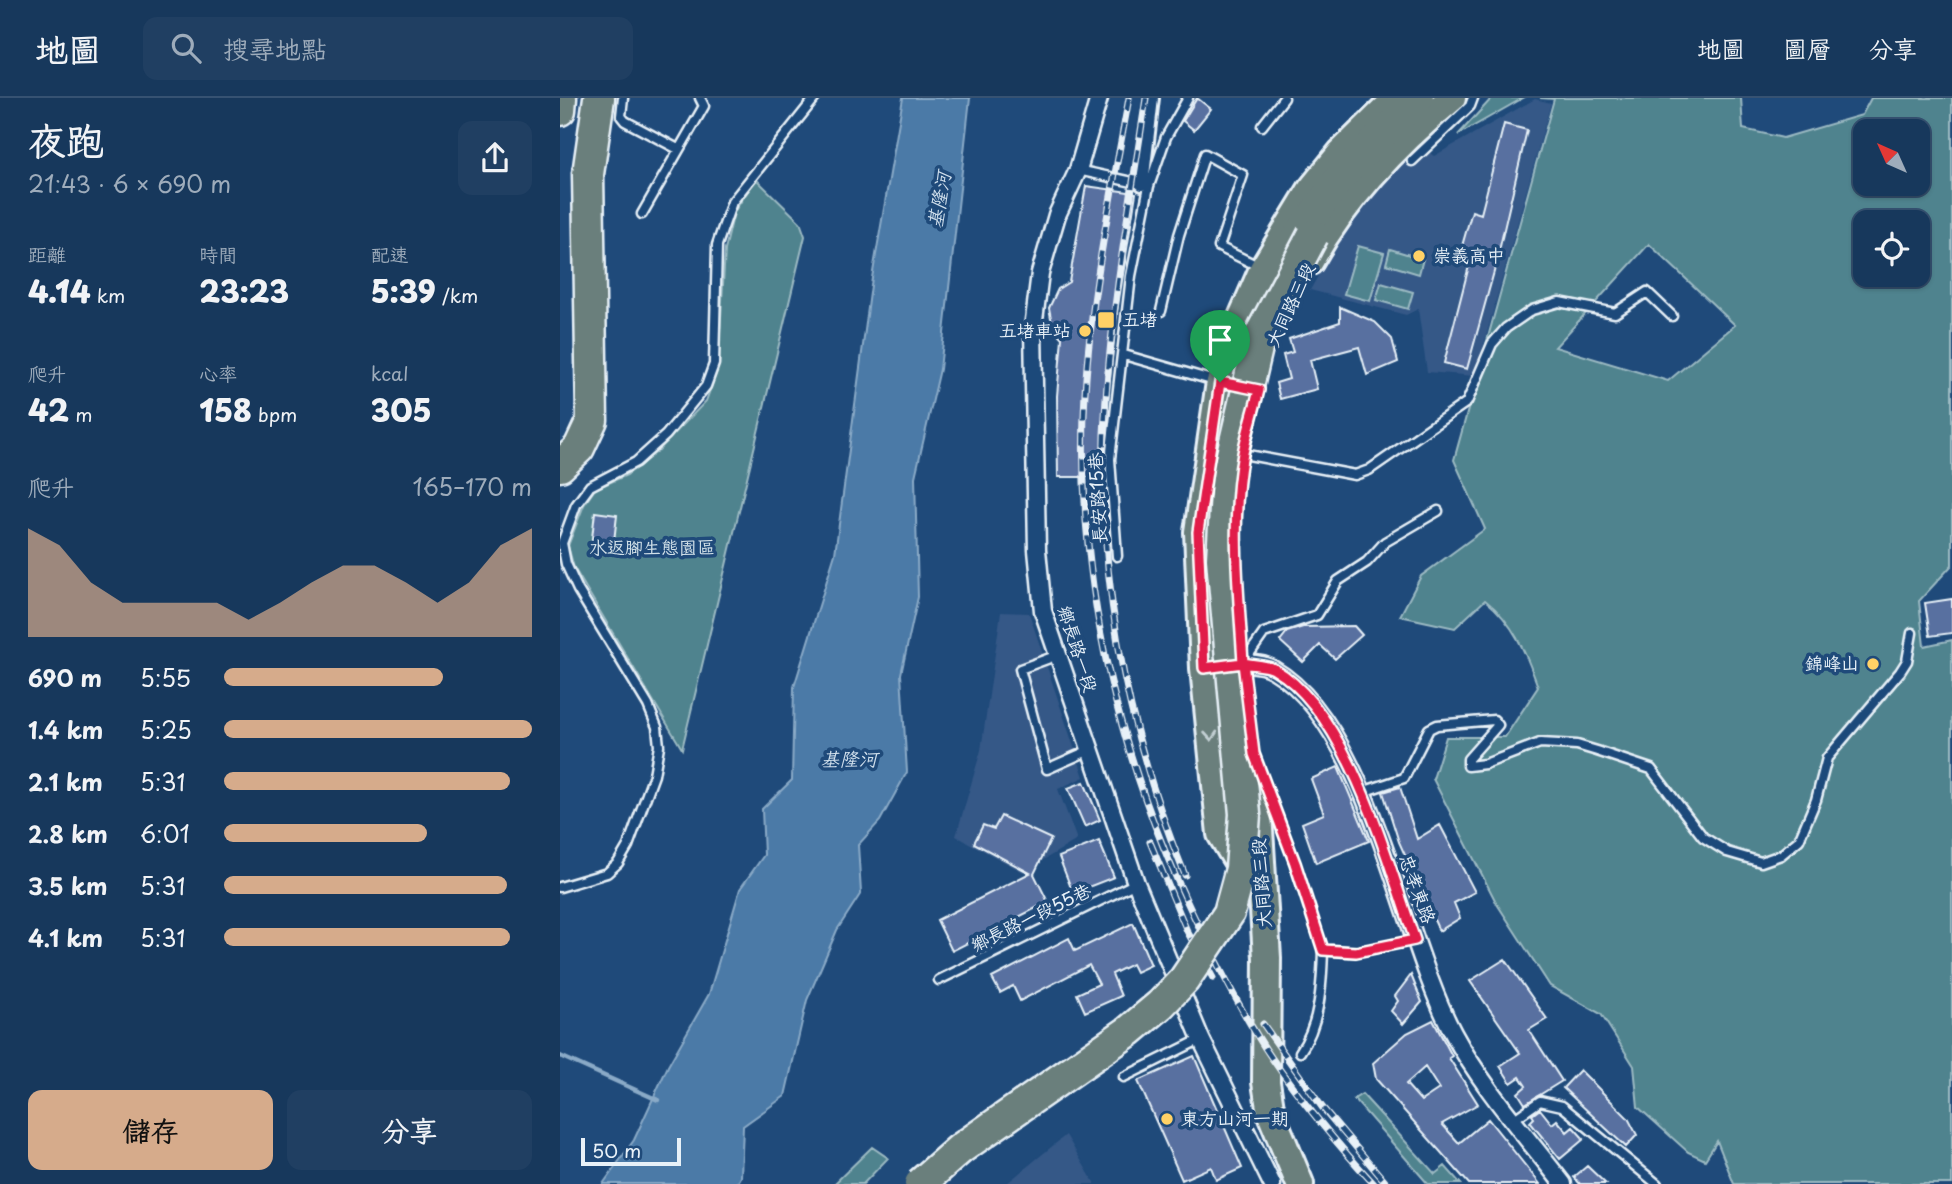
<!DOCTYPE html>
<html lang="zh-TW">
<head>
<meta charset="utf-8">
<style>
  :root { --surface:#17385c; --page:#203f62; --text:#f1f3f6; --muted:#9eacbb; --line:#365272; --accent:#d6ab8b }
  body { margin:0; font-family:"Playpen Sans","LXGW WenKai TC",sans-serif; background:var(--page); color:var(--text); height:100vh; display:flex; flex-direction:column; font-size:26px; white-space:nowrap }
  * { box-sizing:border-box; margin:0 }
  p { font-size:23px; color:var(--muted) }
  .icon { flex:none; width:38px; height:38px; fill:none; stroke:currentColor; stroke-width:2; stroke-linecap:round; stroke-linejoin:round }
  .map { position:relative; flex:1; overflow:hidden }
  .details { display:flex; flex-direction:column; background:var(--surface); width:560px }
  .details>* { flex:none }
  .needle { width:46px; rotate:315deg }
  .fabs { position:absolute; left:1293px; top:21px; display:grid; gap:14px }
  .fabs a { display:grid; place-items:center; width:77px; height:77px; border-radius:14px; background:var(--surface); box-shadow:0 2px 5px #0004,0 0 0 2px var(--line); font-size:35px }
  .scale { position:absolute; left:21px; bottom:18px; width:100px; box-sizing:border-box; padding-left:7px; border:4px solid #e8f1f8; border-top:0; font-size:19px; line-height:24px; white-space:nowrap; color:#e8f1f8; -webkit-text-stroke:5px #1f4a7a; paint-order:stroke }
  .pin { position:absolute; display:grid; place-items:center; width:60px; height:60px; color:#fff; margin:-72px -30px; border-radius:50% 50% 50% 0; rotate:-45deg; box-shadow:0 0 7px #0007 }
  .pin .icon { rotate:45deg }
  .round { display:grid; place-items:center; flex:none; width:74px; height:74px; border-radius:14px; background:var(--page) }
  .overview { display:flex; align-items:center; justify-content:space-between; height:119px; padding:0 28px }
  h1 { font-size:38px; font-weight:800; line-height:52px }
  .metrics { display:grid; grid-template-columns:repeat(3,1fr); gap:10px; height:119px; padding:7px 28px }
  .metrics div { display:grid; align-content:center }
  .metrics b { font-size:30px; font-weight:800 }
  .metrics small { font-size:19px; font-weight:400 }
  .metrics p { font-size:19px }
  .chart { height:196px; padding:14px 28px }
  .chart p { display:flex; justify-content:space-between }
  .chart svg { width:100%; height:126px; margin-top:7px; fill:var(--accent); opacity:.7 }
  .primary-button { display:flex; gap:14px; margin-top:auto; padding:14px 28px }
  .primary-button a { flex:1; height:80px; border-radius:14px; background:var(--accent); color:#111; font-size:28px; font-weight:800; line-height:80px; text-align:center }
  .primary-button a+a { background:var(--page); color:var(--text) }
  ul { padding:0 28px; list-style:none; font-size:23px }
  li { display:grid; grid-template-columns:112px 84px 1fr; align-items:center; height:52px }
  li i { height:18px; border-radius:9px; background:var(--accent) }
  header { display:flex; align-items:center; gap:42px; box-sizing:border-box; height:98px; padding:0 35px; background:var(--surface); border-bottom:2px solid var(--line) }
  header strong { font-size:33px }
  nav { display:flex; gap:38px; margin-inline-start:auto; font-size:24px }
  .search { width:490px; height:63px; background:var(--page); display:flex; align-items:center; gap:18px; box-sizing:border-box; padding:0 24px; border-radius:14px; color:var(--muted); font-size:26px }
  main { display:flex; flex:1; min-height:0 }
  .map>svg:first-child { display:block }
</style>
</head>
<body>
<header>
<strong>地圖</strong>
<div class="search"><svg class="icon" aria-label="search" viewBox="0 0 24 24"><circle cx="10" cy="10" r="6"/><path d="M15 15l6 6"/></svg>搜尋地點</div>
<nav><a>地圖</a><a>圖層</a><a>分享</a></nav>
</header>
<main>
<section class="details">
<div class="overview"><div><h1>夜跑</h1><p>21:43 · 6 × 690 m</p></div><a class="round"><svg class="icon" aria-label="share" viewBox="0 0 24 24"><path d="M12 15V3M7 8l5-5 5 5M5 13v7h14v-7"/></svg></a></div>
<div class="metrics">
<div><p>距離</p><b>4.14<small> km</small></b></div>
<div><p>時間</p><b>23:23</b></div>
<div><p>配速</p><b>5:39<small> /km</small></b></div>
</div>
<div class="metrics">
<div><p>爬升</p><b>42<small> m</small></b></div>
<div><p>心率</p><b>158<small> bpm</small></b></div>
<div><p>kcal</p><b>305</b></div>
</div>
<div class="chart"><p><span>爬升</span>165–170 m</p>
<svg viewBox="0 0 160 44" preserveAspectRatio="none"><path d="M0 44V6L10 12L20 25L30 32L40 32L50 32L60 32L70 38L80 32L90 25L100 19L110 19L120 25L130 32L140 25L150 12L160 6V44z"/></svg>
</div>
<ul>
<li><b>690 m</b>5:55<i style="width:71%"></i></li>
<li><b>1.4 km</b>5:25<i style="width:100%"></i></li>
<li><b>2.1 km</b>5:31<i style="width:93%"></i></li>
<li><b>2.8 km</b>6:01<i style="width:66%"></i></li>
<li><b>3.5 km</b>5:31<i style="width:92%"></i></li>
<li><b>4.1 km</b>5:31<i style="width:93%"></i></li>
</ul>
<div class="primary-button"><a>儲存</a><a>分享</a></div>
</section>
<div class="map">
<svg width="1392" height="1086" viewBox="0 0 1392 1086">
  <rect width="100%" height="100%" fill="#1f4a7a"/>
  <filter id="ink" filterUnits="userSpaceOnUse"><feTurbulence type="fractalNoise" baseFrequency=".0143" numOctaves="2"/><feDisplacementMap in="SourceGraphic" scale="14" xChannelSelector="R" yChannelSelector="G"/><feConvolveMatrix kernelMatrix="1 2 1 2 8 2 1 2 1" color-interpolation-filters="sRGB"/></filter>
  <g filter="url(#ink)">
    <path fill="#345887" d="M975 1 991 5 915 278 867 274 858 211 846 217 750 192 789 125 834 68 857 46 874 58Z
      M441 514 469 515 524 679 498 691 517 742 463 774 396 738 421 652Z
      M506 1037 535 1086H446Z"/>
    <path fill="#50838e" stroke="#9cbac3" stroke-width="2" fill-rule="evenodd" d="M932 0H963L898 37Z
      M980 0H1181L1183 31 1223 40 1302 17 1311 0H1392V467L1359 503 1364 548 1392 542V1086H1174L1157 1043 1145 1062 1128 1054 1078 1009 1074 968 1041 916 990 888 937 806 873 681 886 639H945L978 589C966 555 954 525 925 502L895 530 840 518 861 478 925 431 894 362 994 1ZM1306 33H1358V86H1306ZM1306 124H1358V177H1306ZM1089 146 1175 227 1108 283 995 249Z
      M196 81 240 124 245 138 122 651 14 470 8 448 24 407 35 391 67 377 98 353 146 303 158 270 165 152 174 114Z
      M798 148 824 155 810 203 784 196Z
      M830 151 863 161 859 176 826 166Z
      M821 185 853 194 848 211 816 202Z
      M802 996 875 1076 885 1068 901 1086H868L794 1001Z
      M312 1049 328 1060 303 1086H274Z"/>
    <path fill="#4b7aa7" stroke="#8aaac7" stroke-width="2" d="M343 0H410L380 271 355 379 358 499 341 576 347 674 320 723 298 747 301 795 277 832 247 902 225 998 183 1028 181 1079 177 1086H43L74 1042 108 968 149 896 180 791 204 757 202 711 232 682 234 589 275 456 312 180Z"/>
    <g fill="none" stroke-linecap="round" stroke-linejoin="round">
      <path stroke="#8aaac7" stroke-width="4.5" d="M0 958 98 1002"/>
    </g>
    <path fill="#586fa0" stroke="#e8f1f8" stroke-width="2" fill-rule="evenodd" d="M637 0 651 11 634 32 623 23Z
      M944 26 967 32 935 170 907 271 884 265 910 164 898 162 912 113 921 116Z
      M526 88 576 95 557 214 548 300 545 379H498L497 298 502 240 493 230 489 210 498 191 509 184Z
      M780 209 815 224 832 241 838 264 807 277 799 249 750 262 757 291 720 301 716 285 729 281 723 257 733 254 729 241 780 224Z
      M35 414 57 417 53 452 31 449Z
      M1392 501V535L1370 538 1365 505Z
      M794 528 802 537 775 561 760 547 743 564 720 543 727 534 743 529Z
      M778 669 809 743 756 765 742 725 764 716 751 681Z
      M524 684 540 722 525 729 508 690Z
      M840 689 857 741 880 727 915 794 894 805 900 820 879 833 839 744 823 694Z
      M441 718 491 741 474 776 488 804 392 853 377 822 470 775 414 745 423 727 434 731Z
      M539 743 554 779 513 795 499 759Z
      M573 825 591 867 576 874 572 866 552 876 561 898 525 914 517 896 539 886 529 867 460 903 453 888 440 895 432 880 509 840 515 853Z
      M945 861 987 921 969 932 1002 983 965 1006 958 995 966 988 960 979 951 985 940 968 960 955 910 883Z
      M851 877 862 904 843 926 831 913 838 903 835 898Z
      M873 922 892 958 889 960 918 1006 882 1026 899 1045 928 1021 980 1086H909L816 981 813 965 847 935ZM865 969 879 991 861 1003 846 986Z
      M634 958 682 1070 656 1082 651 1069 622 1082 578 983Z
      M1020 972 1068 1020 1077 1037 1066 1049 1003 990Z
      M980 1011 992 1026 997 1022 1007 1034 1013 1029 1024 1041 1000 1061 970 1024 974 1020 972 1017Z
      M1027 1068 1046 1086H1020L1014 1079Z"/>
    <g fill="none" stroke-linecap="round" stroke-linejoin="round">
      <g stroke="#e8f1f8" stroke-width="13">
        <path id="service" d="M63 0 61 18 65 23 118 51
          M702 28 724 0
          M852 63 910 8 913 0
          M518 72 586 87
          M82 116 144 8 140 0
          M601 213 619 137 645 56 683 77 659 149 700 169
          M564 257 655 283
          M683 356 795 377 809 372 907 304 932 246 946 230 972 212 999 204 1055 215 1087 194 1112 218
          M557 458 550 361 571 178 589 88 606 39 628 0
          M498 557 460 571 487 671 530 652
          M683 565 704 535 757 517 778 483 807 464 825 444 878 413
          M694 656 735 765 763 852
          M802 694 844 680 869 631 877 627 934 622 938 627 908 661V668L925 666 980 645 1017 647 1037 653 1091 671 1143 739 1167 754 1201 764 1221 757 1239 742 1256 702 1267 660 1340 574 1347 563 1352 535
          M0 789 47 775 58 765 68 748 94 677 99 648 97 629 88 607 18 492 6 466 2 445 16 407 30 388 76 364 106 337 146 288 154 266 157 147 172 104 255 0
          M379 882 576 785
          M740 954C760 926 762 886 763 852L796 854 855 842
          M564 979 641 941
          M953 1022 980 1003 1002 1008 1097 1086"/>
      </g>
      <g stroke="#e8f1f8" stroke-width="18">
        <path id="pedestrian" d="M582 86 592 0"/>
      </g>
      <g stroke="#e8f1f8" stroke-width="21">
        <path id="minor" d="M539 0 518 72 497 117 480 175 473 230 477 452 483 513 576 785 641 941 712 1086
          M668 567C682 565 702 564 714 572 808 627 842 839 893 935 922 989 966 1038 1003 1086"/>
      </g>
      <g stroke="#e8f1f8" stroke-width="32">
        <path id="primary" d="M750 163C785 100 836 46 892 0
          M697 699 707 860 706 984 711 1016 740 1086
          M686 777 661 736 644 570 638 434 660 284 680 224 703 171 751 92 781 55 837 0"/>
      </g>
      <g stroke="#e8f1f8" stroke-width="35">
        <path id="motorway" d="M0 12 1 0
          M737 140 781 78 858 0
          M0 368 19 350 32 322 28 76 39 0"/>
      </g>
      <use href="#service" stroke="#1f4a7a" stroke-width="8"/>
      <use href="#pedestrian" stroke="#1f4a7a" stroke-width="12"/>
      <use href="#minor" stroke="#1f4a7a" stroke-width="16"/>
      <use href="#primary" stroke="#6b7f7c" stroke-width="26"/>
      <use href="#motorway" stroke="#6b7f7c" stroke-width="30"/>
      <g stroke="#e8f1f8" stroke-width="7">
        <path id="rail" d="M569 0C551 98 531 195 525 295 514 487 561 676 648 847 667 885 687 924 711 959 742 1004 777 1046 814 1086
          M586 0C571 100 553 199 546 300 534 463 563 627 625 777
          M590 744 627 833 653 880
          M703 926 762 1009 827 1086"/>
      </g>
      <use href="#rail" stroke="#1f4a7a" stroke-width="4.5" stroke-dasharray="13" stroke-linecap="butt"/>
      <g stroke="#e8f1f8" stroke-width="35" stroke-linecap="butt">
        <path id="motorway-bridge" d="M360 1086 400 1051 569 933 600 907 624 882 669 815 681 771 685 716 662 461 667 378 700 237 753 137"/>
      </g>
      <use href="#motorway-bridge" stroke="#6b7f7c" stroke-width="30"/>
    </g>
    <defs><path id="oneway-chevron" d="M-2-3.5L2.5 0L-2 3.5" fill="none" stroke-width="1.6" stroke-linecap="round" stroke-linejoin="round" transform="scale(1.75)"/></defs>
    <use stroke="#c2cfd3" href="#oneway-chevron" transform="translate(651 638) rotate(85)"/>
  </g>
  <g fill="none" stroke-linecap="round" stroke-linejoin="round" filter="url(#ink)">
    <g stroke="#fff" stroke-width="14">
      <path id="route" d="M660 284 638 434 644 570 683 565 694 656 735 765 763 852 796 854 855 842C827 764 789 614 714 571 706 567 692 567 683 565 679 496 670 424 683 355 687 334 694 313 699 292L660 284"/>
    </g>
    <use href="#route" stroke="#e11d48" stroke-width="9"/>
  </g>
  <g fill="#ffd166" stroke="#1f4a7a" stroke-width="2.5">
    <circle cx="859" cy="158" r="7"/>
    <rect x="537" y="213" width="18" height="18" rx="3.5"/>
    <circle cx="525" cy="233" r="7"/>
    <circle cx="1313" cy="566" r="7"/>
    <circle cx="607" cy="1021" r="7"/>
  </g>
  <g text-anchor="middle" stroke-width="7" stroke-linejoin="round" paint-order="stroke">
    <g font-size="18" fill="#e8f1f8" stroke="#1f4a7a" text-anchor="start">
      <text x="873" y="164">崇義高中</text>
      <text x="562" y="228">五堵</text>
      <text x="511" y="239" text-anchor="end">五堵車站</text>
      <text x="1299" y="572" text-anchor="end">錦峰山</text>
      <text x="621" y="1027">東方山河一期</text>
    </g>
    <g font-size="18" fill="#e8f1f8" stroke="#1f4a7a">
      <text transform="translate(731 207) rotate(-65)" y="6">大同路三段</text>
      <text transform="translate(538 400) rotate(-93)" y="6">長安路15巷</text>
      <text transform="translate(517 551) rotate(72)" y="6">鄉長路一段</text>
      <text transform="translate(702 785) rotate(-94)" y="6">大同路三段</text>
      <text transform="translate(857 791) rotate(70)" y="6">忠孝東路</text>
      <text transform="translate(471 820) rotate(-26)" y="6">鄉長路一段55巷</text>
    </g>
    <g font-size="18" fill="#d1e0e8" stroke="#1f4a7a">
      <text x="92" y="456">水返腳生態園區</text>
    </g>
    <g font-size="19" font-style="italic" fill="#d0dfec" stroke="#1f4a7a">
      <text transform="translate(379 102) rotate(-80)" y="7">基隆河</text>
      <text x="289" y="668">基隆河</text>
    </g>
  </g>
</svg>
<div class="fabs">
<a><svg class="needle" viewBox="-14 -14 28 28"><path d="M0-13l5 13h-10z" fill="#e53935"/><path d="M0 13l5-13h-10z" fill="#9eacbb"/></svg></a>
<a><svg class="icon" aria-label="locate" viewBox="0 0 24 24"><circle cx="12" cy="12" r="6"/><path d="M12 2v4M12 18v4M2 12h4M18 12h4"/></svg></a>
</div>
<div class="scale">50 m</div>
<div class="pin" style="left:660px;top:284px;background:#1e9e55"><svg class="icon" aria-label="arrive" viewBox="0 0 24 24"><path d="M6 21V4h12l-3 4 3 4H6"/></svg></div>
</div>
</main>
</body>
</html>
